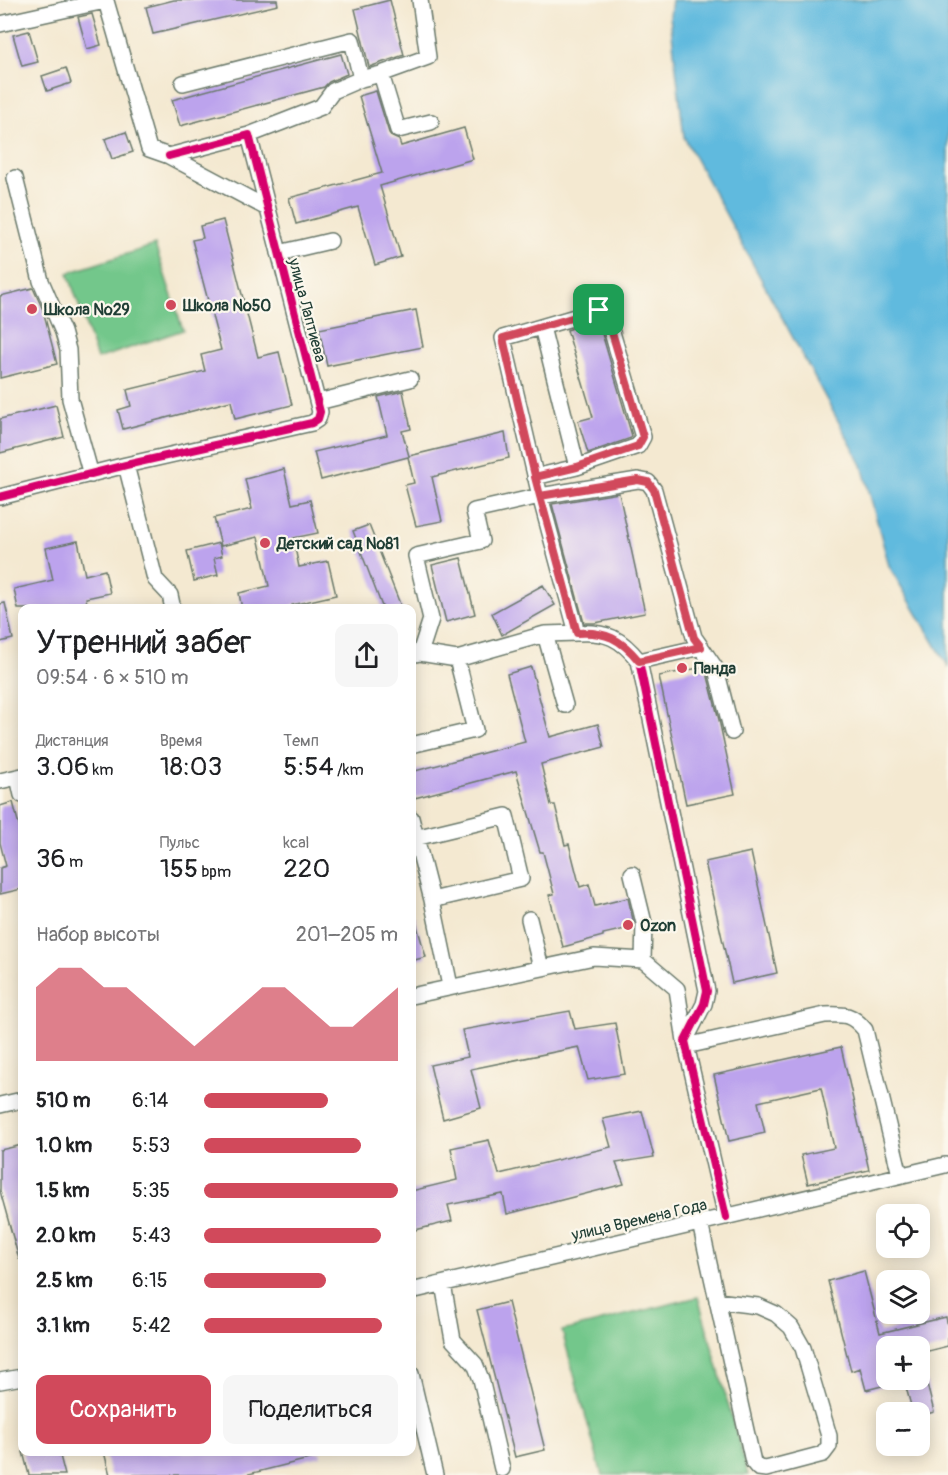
<!DOCTYPE html>
<html lang="ru">
<head>
<meta charset="utf-8">
<style>
  :root { --surface:#fff; --page:#f6f6f6; --text:#202124; --muted:#757577; --accent:#d1495b }
  body { margin:0; font-family:Pangolin,sans-serif; background:var(--page); color:var(--text); height:100vh; display:flex; flex-direction:column; font-size:22px; white-space:nowrap }
  * { box-sizing:border-box; margin:0 }
  p { font-size:20px; color:var(--muted) }
  .icon { flex:none; width:33px; height:33px; fill:none; stroke:currentColor; stroke-width:2; stroke-linecap:round; stroke-linejoin:round }
  .map { position:relative; flex:1; overflow:hidden }
  .panel { position:absolute; left:18px; top:604px; width:398px; height:852px; display:flex; flex-direction:column; background:var(--surface); border-radius:12px; box-shadow:0 3px 15px #0003 }
  .panel>* { flex:none }
  .fabs { position:absolute; left:876px; top:1204px; display:grid; gap:12px }
  .fabs a { display:grid; place-items:center; width:54px; height:54px; border-radius:12px; background:var(--surface); box-shadow:0 3px 15px #0003; font-size:30px }
  .pin { position:absolute; display:grid; place-items:center; width:51px; height:51px; color:#fff; margin:-26px; border-radius:12px; box-shadow:0 3px 9px #0006 }
  .round { display:grid; place-items:center; flex:none; width:63px; height:63px; border-radius:12px; background:var(--page) }
  .head { display:flex; align-items:center; justify-content:space-between; height:102px; padding:0 18px }
  h1 { font-size:33px; font-weight:600; line-height:45px }
  .stats { display:grid; grid-template-columns:repeat(3,1fr); gap:9px; height:102px; padding:6px 18px }
  .stats div { display:grid; align-content:center }
  .stats b { font-size:26px; font-weight:600 }
  .stats small { font-size:16px; font-weight:400 }
  .stats p { font-size:16px }
  .chart { height:168px; padding:12px 18px }
  .chart p { display:flex; justify-content:space-between }
  .chart svg { width:100%; height:108px; margin-top:6px; fill:var(--accent); opacity:.7 }
  .button { display:flex; gap:12px; margin-top:auto; padding:12px 18px }
  .button a { flex:1; height:69px; border-radius:12px; background:var(--accent); color:#fff; font-size:24px; font-weight:600; line-height:69px; text-align:center }
  .button a+a { background:var(--page); color:var(--text) }
  ul { padding:0 18px; list-style:none; font-size:20px }
  li { display:grid; grid-template-columns:96px 72px 1fr; align-items:center; height:45px }
  li i { height:15px; border-radius:8px; background:var(--accent) }
  .map>svg:first-child { display:block }
</style>
</head>
<body>
<div class="map">
<svg width="948" height="1475" viewBox="0 0 948 1475">
  <rect width="100%" height="100%" fill="#fbf7ec"/>
  <filter id="ink" filterUnits="userSpaceOnUse"><feTurbulence type="fractalNoise" baseFrequency=".0167" numOctaves="2"/><feDisplacementMap in="SourceGraphic" scale="12" xChannelSelector="R" yChannelSelector="G"/><feConvolveMatrix kernelMatrix="1 2 1 2 8 2 1 2 1" color-interpolation-filters="sRGB"/></filter>
  <filter id="wash" filterUnits="userSpaceOnUse"><feTurbulence type="fractalNoise" baseFrequency=".008" numOctaves="4" result="noise"/><feDisplacementMap in="SourceGraphic" scale="24" xChannelSelector="R" yChannelSelector="G"/><feGaussianBlur stdDeviation="1.35" result="paint"/><feColorMatrix in="noise" values="0 0 0 0 0 0 0 0 0 0 0 0 0 0 0 0 0 1.4 0 .05"/><feComposite in="paint" operator="in"/></filter>
  <g filter="url(#wash)">
    <rect width="100%" height="100%" fill="#f4e9d1"/>
    <path fill="#73c78b" stroke="#498260" stroke-width="1.5" d="M155 245 183 330 97 359 68 273Z
      M698 1297 748 1475H602L562 1331Z"/>
    <path fill="#61bade" stroke="#407c89" stroke-width="1.5" d="M672 0H948V666L889 566 862 465 684 137 670 16Z"/>
    <g id="blocks">
      <path fill="#bca3ed" d="M174 0H277L278 5 153 34 146 7Z
        M390 0 404 55 369 67 355 9Z
        M92 14 101 45 87 49 78 17Z
        M29 31 38 62 22 66 13 35Z
        M341 54 347 74 329 82 324 87 180 126 172 100Z
        M66 68 71 83 47 91 42 76Z
        M376 91 389 133 392 137 399 140 401 146 464 128 473 159 380 186 401 257 375 265 358 207 296 224 289 198 382 173 359 96Z
        M126 132 133 152 112 159 105 139Z
        M223 220 258 357 279 352 292 405 235 419 231 401 123 429 118 410 131 406 127 390 205 371 201 355 221 350 192 240 203 238 200 226Z
        M33 288 43 310 57 364 0 378V296Z
        M416 310 423 347 327 366 319 329Z
        M598 320 632 436 631 438 588 453 578 421 593 417 567 330Z
        M403 391 411 429 402 431 409 456 505 433 509 458 432 477 442 521 416 526 405 485 414 483 408 457 321 480 314 452 387 435 378 397Z
        M56 405 64 437 0 453V419Z
        M284 469 292 504 310 500 318 533 293 538 299 567 328 561 336 595 292 605 293 609H242L239 593 269 586 258 537 221 546 214 518 252 509 245 479Z
        M619 493 645 613 595 623H584L552 504Z
        M369 525 402 609H383L353 531Z
        M78 541 85 575 105 570 110 593 86 598 88 609H18L14 589 53 580 46 548Z
        M219 543 222 556 214 558 218 575 194 581 187 551Z
        M461 558 475 614 446 622 432 565Z
        M543 585 555 605 502 635 492 613Z
        M5 603 13 639 0 642V604Z
        M531 667 550 737 598 724 604 747 541 764 551 805H555L565 845 569 844 580 887 589 884 595 906 628 898 634 924V927L603 934V936L563 947 549 895 554 894 543 852H540L516 771 411 799V772L525 742 507 674Z
        M703 667 707 673 719 720 735 794 686 804 659 676Z
        M13 802 22 837V889L0 894V868L6 866 0 843V806Z
        M751 852 777 973 732 983 705 862Z
        M411 916H414L426 957 411 961Z
        M570 1011 575 1029 615 1023 625 1074 588 1080 579 1047 471 1069 481 1108 443 1119 430 1065 468 1057 462 1030Z
        M841 1047 869 1170 808 1184 801 1155 834 1148 821 1088 758 1102 765 1133 729 1141 714 1075Z
        M642 1111 654 1157 616 1163 624 1184 507 1214 503 1194 448 1205 452 1221 411 1231V1191L457 1180 451 1148 489 1140 499 1174 611 1147 603 1119Z
        M22 1145V1258L19 1259 0 1191V1150Z
        M864 1271 880 1333 946 1317 948 1326V1346L920 1353V1347H886V1385L866 1390 860 1368 851 1371 828 1281Z
        M508 1302 545 1450 515 1457 477 1310Z
        M904 1380H926L934 1412 920 1416V1413H913Z
        M23 1452H59L65 1475H29Z
        M104 1452H320L321 1456 245 1475H110Z"/>
    </g>
  </g>
  <g filter="url(#ink)">
    <use href="#blocks" fill-opacity="0" stroke="#6a796b" stroke-width="1.5"/>
    <g fill="none" stroke-linecap="round" stroke-linejoin="round">
      <g stroke="#6a796b" stroke-width="18">
        <path id="minor" d="M84 0 86 5 106 1 149 149 169 156 267 208
          M0 24 86 5
          M381 74 428 57 420 0
          M361 79 381 74 398 130 431 122
          M183 83 352 40 361 79 333 91 321 107 249 135
          M15 178 41 281 63 332 68 350 70 399 91 475
          M279 253 330 241
          M318 402 410 379
          M126 465 155 579 170 595 173 609
          M577 467 638 446 643 437 606 312 599 310 503 338 540 496 577 633C606 631 621 638 639 661L707 991 704 1004 685 1041 726 1217
          M535 477 577 467 542 327
          M0 497 126 465 312 423 318 419 320 412 249 135 169 156
          M545 634 565 705
          M420 653 431 619 416 556 481 541 474 511 540 496 638 480 648 482 654 490 694 637 716 669 732 732
          M411 655 420 653 457 659 545 634 577 633
          M639 661 701 647
          M411 745 475 730 457 659
          M18 777 22 795
          M0 781 22 776
          M411 818 432 900 450 986
          M415 838 506 816 521 879 432 900
          M632 874 644 923 643 960
          M529 919 541 968
          M411 996 594 957 643 960 677 989 685 1041
          M686 1046 825 1015C845 1014 852 1014 865 1030L900 1175
          M0 1105 22 1100
          M700 1223 753 1462 758 1468 766 1469 823 1454 829 1446V1436L803 1348 791 1327 776 1314 758 1306 717 1301
          M443 1284 453 1340 475 1364 481 1379 502 1469
          M411 1291 945 1165
          M411 1374 435 1475
          M0 1381 22 1377"/>
      </g>
      <use href="#minor" stroke="#fff" stroke-width="15"/>
      <g stroke="#fbf7ec" stroke-width="11">
        <path id="cycleway" d="M503 338 540 496 577 633C606 631 621 638 639 661L707 991 704 1004 685 1041 726 1217
          M0 497 126 465 312 423 318 419 320 412 249 135 169 156"/>
      </g>
      <use href="#cycleway" stroke="#d6006c" stroke-width="8"/>
    </g>
  </g>
  <g fill="none" stroke-linecap="round" stroke-linejoin="round" filter="url(#ink)">
    <g stroke="#fff" stroke-width="12">
      <path id="route" d="M599 310 503 338C515 391 527 443 540 496L577 633C606 631 621 639 639 661L701 647 694 638 654 490 648 482 638 480 540 496 535 477 577 467 638 446 643 437 606 312 599 310"/>
    </g>
    <use href="#route" stroke="#d1495b" stroke-width="8"/>
  </g>
  <g fill="#d1495b" stroke="#fbf7ec" stroke-width="2">
    <circle cx="171" cy="305" r="6"/>
    <circle cx="32" cy="309" r="6"/>
    <circle cx="265" cy="543" r="6"/>
    <circle cx="682" cy="668" r="6"/>
    <circle cx="628" cy="925" r="6"/>
  </g>
  <g text-anchor="middle" stroke-width="4.5" stroke-linejoin="round" paint-order="stroke">
    <g font-size="16" font-weight="bold" fill="#1f3d34" stroke="#fbf7ec" text-anchor="start">
      <text x="183" y="311">Школа №50</text>
      <text x="44" y="315">Школа №29</text>
      <text x="277" y="549">Детский сад №81</text>
      <text x="694" y="674">Панда</text>
      <text x="640" y="931">Ozon</text>
    </g>
    <g font-size="16" fill="#1f3d34" stroke="#fbf7ec">
      <text transform="translate(308 310) rotate(75)" y="6">улица Лаптиева</text>
      <text transform="translate(639 1219) rotate(-13)" y="6">улица Времена Года</text>
    </g>
  </g>
</svg>
<div class="fabs">
<a><svg class="icon" aria-label="locate" viewBox="0 0 24 24"><circle cx="12" cy="12" r="6"/><path d="M12 2v4M12 18v4M2 12h4M18 12h4"/></svg></a>
<a><svg class="icon" aria-label="layers" viewBox="0 0 24 24"><path d="M12 4l9 5-9 5-9-5zM3 14l9 5 9-5"/></svg></a>
<a>+</a>
<a>−</a>
</div>
<div class="pin" style="left:599px;top:310px;background:#1e9e55"><svg class="icon" aria-label="arrive" viewBox="0 0 24 24"><path d="M6 21V4h12l-3 4 3 4H6"/></svg></div>
<section class="panel">
<div class="head"><div><h1>Утренний забег</h1><p>09:54 · 6 × 510 m</p></div><a class="round"><svg class="icon" aria-label="share" viewBox="0 0 24 24"><path d="M12 15V3M7 8l5-5 5 5M5 13v7h14v-7"/></svg></a></div>
<div class="stats">
<div><p>Дистанция</p><b>3.06<small> km</small></b></div>
<div><p>Время</p><b>18:03</b></div>
<div><p>Темп</p><b>5:54<small> /km</small></b></div>
</div>
<div class="stats">
<div><b>36<small> m</small></b></div>
<div><p>Пульс</p><b>155<small> bpm</small></b></div>
<div><p>kcal</p><b>220</b></div>
</div>
<div class="chart"><p><span>Набор высоты</span>201–205 m</p>
<svg viewBox="0 0 160 44" preserveAspectRatio="none"><path d="M0 44V14L10 6L20 6L30 14L40 14L50 22L60 30L70 38L80 30L90 22L100 14L110 14L120 22L130 30L140 30L150 22L160 14V44z"/></svg>
</div>
<ul>
<li><b>510 m</b>6:14<i style="width:64%"></i></li>
<li><b>1.0 km</b>5:53<i style="width:81%"></i></li>
<li><b>1.5 km</b>5:35<i style="width:100%"></i></li>
<li><b>2.0 km</b>5:43<i style="width:91%"></i></li>
<li><b>2.5 km</b>6:15<i style="width:63%"></i></li>
<li><b>3.1 km</b>5:42<i style="width:92%"></i></li>
</ul>
<div class="button"><a>Сохранить</a><a>Поделиться</a></div>
</section>
</div>
</body>
</html>
